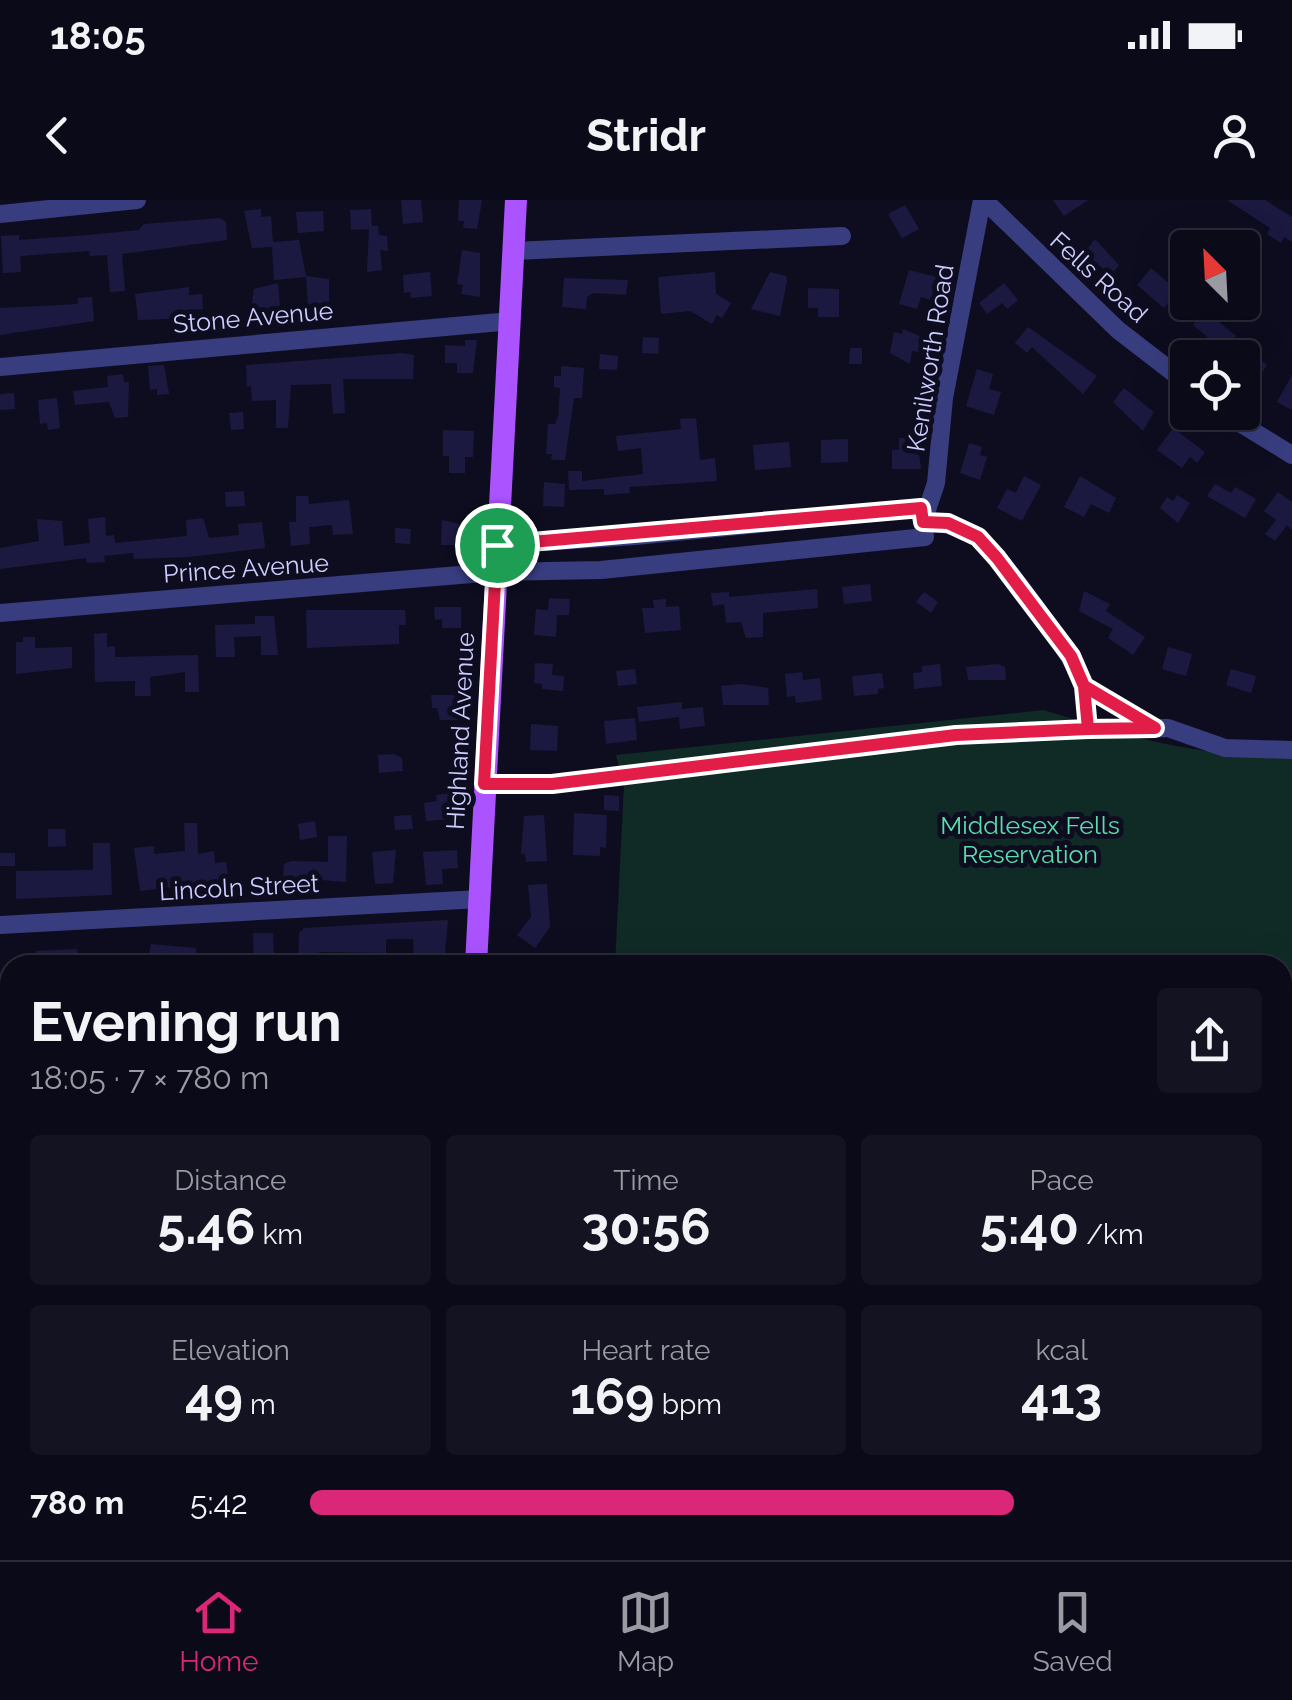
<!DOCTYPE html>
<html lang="en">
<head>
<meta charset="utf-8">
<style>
  :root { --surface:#0a0a18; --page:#131321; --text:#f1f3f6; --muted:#999aa2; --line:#2a2b37; --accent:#db2777 }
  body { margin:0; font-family:Raleway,sans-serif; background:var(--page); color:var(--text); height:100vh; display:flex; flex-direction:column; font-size:38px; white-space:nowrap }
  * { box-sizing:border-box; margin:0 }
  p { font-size:32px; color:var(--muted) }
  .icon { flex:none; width:55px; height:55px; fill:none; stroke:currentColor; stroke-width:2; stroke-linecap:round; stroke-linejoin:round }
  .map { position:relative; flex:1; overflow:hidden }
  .sheet { position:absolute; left:0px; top:755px; width:1292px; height:605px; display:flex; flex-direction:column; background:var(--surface); border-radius:30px 30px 0 0; box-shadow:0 10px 40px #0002,0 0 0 2px var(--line) }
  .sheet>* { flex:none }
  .needle { width:65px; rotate:336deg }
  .buttons { position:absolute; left:1170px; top:30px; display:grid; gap:20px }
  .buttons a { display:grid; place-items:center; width:90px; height:90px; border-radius:10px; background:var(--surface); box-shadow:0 10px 40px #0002,0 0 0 2px var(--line); font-size:50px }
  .pin { position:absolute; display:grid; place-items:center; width:85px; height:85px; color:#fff; margin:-42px; border:5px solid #fff; border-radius:50%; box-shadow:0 2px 10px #0007 }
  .round { display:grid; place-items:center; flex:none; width:105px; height:105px; border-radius:10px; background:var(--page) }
  .summary { display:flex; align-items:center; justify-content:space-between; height:170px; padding:0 30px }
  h1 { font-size:55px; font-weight:700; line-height:75px }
  .figures { display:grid; grid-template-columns:repeat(3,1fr); gap:15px; height:170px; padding:10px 30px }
  .figures div { display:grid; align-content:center; border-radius:10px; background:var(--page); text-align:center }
  .figures b { font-size:50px; font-weight:700 }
  .figures small { font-size:28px; font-weight:400 }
  .figures p { font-size:28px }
  ul { padding:0 30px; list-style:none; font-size:32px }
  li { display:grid; grid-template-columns:160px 120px 1fr; align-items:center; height:75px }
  li i { height:25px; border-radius:12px; background:var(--accent) }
  .status { display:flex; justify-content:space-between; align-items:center; height:70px; padding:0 50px; background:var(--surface); direction:ltr }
  .status svg { height:28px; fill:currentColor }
  header { display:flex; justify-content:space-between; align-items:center; height:130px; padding:0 30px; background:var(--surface); font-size:45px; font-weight:700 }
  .menu { display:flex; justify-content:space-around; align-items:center; height:140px; border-top:2px solid var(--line); background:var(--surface); font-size:28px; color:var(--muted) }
  .menu a { display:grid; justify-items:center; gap:5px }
  .menu .on { color:var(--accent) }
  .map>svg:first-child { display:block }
</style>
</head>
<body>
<div class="status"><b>18:05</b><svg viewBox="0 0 49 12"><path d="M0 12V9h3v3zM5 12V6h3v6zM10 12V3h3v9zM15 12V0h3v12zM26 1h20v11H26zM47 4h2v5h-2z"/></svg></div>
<header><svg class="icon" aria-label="back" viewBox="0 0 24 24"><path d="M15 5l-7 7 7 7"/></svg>Stridr<svg class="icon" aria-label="person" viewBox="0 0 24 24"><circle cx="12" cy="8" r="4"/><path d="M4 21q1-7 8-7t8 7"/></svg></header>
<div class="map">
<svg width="1292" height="1360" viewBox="0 0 1292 1360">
  <rect width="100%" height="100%" fill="#0e0d20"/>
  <path fill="#102a26" d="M1044 510C1127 537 1204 559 1292 554V1360H642L638 1350H1282V765H615L624 585 616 555Z"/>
  <path fill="#0c2945" d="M1041 1350H1106L1112 1360H1045Z"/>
  <path fill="#1c1941" d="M401 0H421L423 22 403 24Z
    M459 0H482L477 29 463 28 464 21H458Z
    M1053 0H1088L1064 16Z
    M1227 0H1265L1292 17V42L1284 37 1281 43 1267 34 1270 28Z
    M905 5 919 29 902 38 888 14Z
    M261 9V17L271 16 273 42 299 40 306 76 329 79V104L308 106 306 77 274 80 272 47 252 48 244 11Z
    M371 9 372 26H378L379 35 387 36 388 51 380 50 382 70 367 72 369 29 351 30 350 10Z
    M323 11 324 31 298 33 296 12Z
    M220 18 226 22 227 40 122 54 125 91 110 92 107 55 90 56 89 51 20 56 21 72 3 73 1 36 19 35V40L88 35 139 30 144 24Z
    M1095 39 1119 65 1111 75 1084 53Z
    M462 50 480 53V97L461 94 463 85 457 84Z
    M1151 68 1178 91 1164 108 1137 85Z
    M909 70 937 77 931 100 921 97 917 109 899 104Z
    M430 72 432 96 411 98 410 92 404 93 403 75Z
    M715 72 716 94 731 103 722 118 717 115 712 124 690 111 661 114 658 77Z
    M770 72 786 76 787 81 780 116 751 109Z
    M564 78 628 80 626 95 593 93 587 97 586 109 562 107Z
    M278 83 280 107 251 110 254 89Z
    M1004 83 1018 100 1007 109 1002 103 987 114 979 103Z
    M189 87V95L202 94 203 109 191 110V118L138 120 135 94Z
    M808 88 839 89V117H818V108H808Z
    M92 97 94 121 0 135V108L78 104V98Z
    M1205 110 1236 136 1224 151 1193 125Z
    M1028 127 1097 176 1083 194 1032 147 1027 153 1015 143Z
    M903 129 922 137 919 152 912 151 910 164 890 153 894 132 902 134Z
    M643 137 659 138 658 154 642 153Z
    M465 140H477L473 173H457V163H445V145L465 146Z
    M850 148H862V164H849Z
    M402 153 414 155 413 179H343L345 213 333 214 331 184 291 185 288 228H276V200L252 201 251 186 247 187 246 165Z
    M600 154 618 156 617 170 599 169Z
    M1251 154 1267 165 1253 186 1242 178V167Z
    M164 165 169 194 157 195V189L150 190 148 166Z
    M561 166 584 168 582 198H574L565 260H551L552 254H546L548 224H555L558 217 560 188 554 187V176H561Z
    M977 169 993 174 989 189 1001 192 994 215 966 206Z
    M123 174 124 182H129L128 217 115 218 109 202 75 205 73 191 108 187 107 176Z
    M1292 175V210L1277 202Z
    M1124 188 1154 212 1143 231 1113 202Z
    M14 193 15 209 0 210V194Z
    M57 198 60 228 48 230 47 223 40 224 38 200Z
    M243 212 244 229 231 230 229 213Z
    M696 218 700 260 715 258 717 281 629 287 630 293 604 295V289L569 290 568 271H582V281L643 274 641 248 618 251 616 236 681 229 680 219Z
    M1173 228 1205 252 1197 263 1190 257 1182 268 1157 250Z
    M443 230 474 231 473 257H465V273H449V256H443Z
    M899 238H917L921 269H892V250H899Z
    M848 239V262L821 263V240Z
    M789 242 791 267 755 270 753 245Z
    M969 243 982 247 980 255 987 257 980 280 960 273Z
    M1024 276 1041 285 1022 321 997 308 1007 289 1016 293Z
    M1080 276 1116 298 1109 313 1091 304 1084 317 1064 307Z
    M544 282 565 284 564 307 543 306Z
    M1215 284 1231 293 1235 287 1256 299 1245 318 1207 296Z
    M244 291 245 306 226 307 225 292Z
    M1278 292 1292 302V330L1287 325 1275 341 1265 334 1276 320 1264 311Z
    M1177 295 1190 303 1178 323 1160 308 1167 297 1173 301Z
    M296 296H308L309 304 349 300 353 334 333 335 332 325 309 327 310 344 291 346 289 322H296Z
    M105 317 106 336 114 335 115 343 187 336 186 320 203 318 209 338 239 335 238 324 262 322 265 348 189 357 134 359 133 353 104 356 105 362 87 363 86 358 0 369V348L39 341 37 319 62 321 64 346 90 343 88 319Z
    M442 320 460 324V345H441Z
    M395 328 411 329 410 344 395 343Z
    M870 384 872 401 844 404 842 387Z
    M817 389 818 408 763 413V437L746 438 741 422 726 423 724 404 713 406 711 393 729 392V397Z
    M1084 391 1110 404 1106 411 1145 437 1133 455 1108 438 1113 429 1079 411Z
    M924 392 938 402 931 413 916 402Z
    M549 398 570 399 569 415H557L556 437 534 435 536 409 548 410Z
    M666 399V407L679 406 681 430 645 433 642 408H654L653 400Z
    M434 407H461V428H442V419L435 420Z
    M306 410H405L406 425H399V444L307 448Z
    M255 416H274L278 455H261V436L234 437 235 457H216L215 425 255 424Z
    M107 433V447L115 446V457L198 455 199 492H185V472L150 477 151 496H135V481L95 482 94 434Z
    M23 437H35V448L72 447V468L16 474V442H23Z
    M1168 447 1192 454 1186 476 1162 469Z
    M535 463 553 464 552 475 564 476 563 491 542 489V484L534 483Z
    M940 464 942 486 914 489 913 473 922 472V466Z
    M998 464 1005 467 1006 480H968L966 467Z
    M635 469 637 484 618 486 616 471Z
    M1231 469 1256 476 1251 493 1226 485Z
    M802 472 803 480 820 478 822 500 796 503 795 496 787 497 785 474Z
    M882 473 884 488 878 489V494L854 496 852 476Z
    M742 484 768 488 769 505H723L721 486Z
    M431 495H458L459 520H440L437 508H432Z
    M682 502V509L703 507 705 526 680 529 679 517 639 522 637 507Z
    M635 518 637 540 606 544 604 521Z
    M531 524 558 526 557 551 530 550Z
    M394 554 402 558 403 571 379 573 378 555Z
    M452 593 454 619 426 621 424 603 437 601 436 595Z
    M604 595 619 596V611L604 610Z
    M574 613 607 615 606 648 600 647V656L573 655Z
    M411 615 413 629 395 630 394 616Z
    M544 615 547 661 526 662 525 654H521L524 616Z
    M315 621 317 637 300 640 298 624Z
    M184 623H197L198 654 214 651 215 663 226 662 229 680 140 691 134 648 154 646V654L185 651Z
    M48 629H65L66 646 48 647Z
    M328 636H347L346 682 283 677 284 664 291 661 328 662Z
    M93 643H110L112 695 16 699V671L93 670Z
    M396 650 393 683 375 684 372 652Z
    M457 650 458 668 442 669 443 684 426 685 423 652Z
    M0 653H15V666H0Z
    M547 684 550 727 535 748 517 735 531 717 528 685Z
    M448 720 444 765H414L413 739H386V753L321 752 314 754 315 764 298 765 299 733 304 728Z
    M253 733H273L274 765H254Z
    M151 744 196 748V765H147Z
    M77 749 78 765H36V751Z"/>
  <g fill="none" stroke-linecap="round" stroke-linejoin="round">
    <path stroke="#383d7f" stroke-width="18" d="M984 0 1118 130 1188 184
      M0 14 137 0
      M514 51 842 36
      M0 167 511 121
      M1222 212 1292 255
      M923 322 936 283 944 198 982 0
      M923 322C942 323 957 325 974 335 996 348 1075 458 1083 483 1087 497 1087 514 1088 529
      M0 413 496 372 601 370 925 337 921 308 635 336 497 345
      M1084 486 1155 528
      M484 584H552L956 535 1088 529 1168 528 1225 548 1292 550
      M0 725 480 699
      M0 880H10
      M0 1055H10
      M0 1210H10"/>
    <path stroke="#ab53ff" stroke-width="22" d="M476 765 516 0
      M444 1360V1350"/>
  </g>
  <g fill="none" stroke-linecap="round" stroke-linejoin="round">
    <g stroke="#fff" stroke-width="20">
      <path id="route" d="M497 345 921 308 923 322 948 323 978 337 997 358 1071 456 1084 486 1088 529 1155 528 1084 486 1088 529 956 535 552 584H484L497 345"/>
    </g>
    <use href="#route" stroke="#e11d48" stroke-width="12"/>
  </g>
  <g text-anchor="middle" stroke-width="10" stroke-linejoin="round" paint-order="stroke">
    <g font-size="25" fill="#ccf" stroke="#0e0d20">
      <text transform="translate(1099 77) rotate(42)" y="9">Fells Road</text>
      <text transform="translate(253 117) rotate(-5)" y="9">Stone Avenue</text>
      <text transform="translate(930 158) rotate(-81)" y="9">Kenilworth Road</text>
      <text transform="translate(246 368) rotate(-4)" y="9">Prince Avenue</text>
      <text transform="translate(460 531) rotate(-87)" y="9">Highland Avenue</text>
      <text transform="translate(239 687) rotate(-3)" y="9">Lincoln Street</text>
    </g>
    <g font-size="25" fill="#59deae" stroke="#0e0d20">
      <text x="1030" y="634">Middlesex Fells<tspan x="1030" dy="29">Reservation</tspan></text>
    </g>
  </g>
</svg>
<div class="buttons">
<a><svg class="needle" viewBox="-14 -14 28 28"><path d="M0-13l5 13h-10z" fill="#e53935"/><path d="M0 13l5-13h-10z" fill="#999aa2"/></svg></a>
<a><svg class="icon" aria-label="locate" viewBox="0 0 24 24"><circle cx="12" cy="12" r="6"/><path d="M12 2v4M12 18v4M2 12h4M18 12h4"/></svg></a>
</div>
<div class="pin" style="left:497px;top:345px;background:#1e9e55"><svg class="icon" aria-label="arrive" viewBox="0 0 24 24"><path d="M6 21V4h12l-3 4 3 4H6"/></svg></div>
<section class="sheet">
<div class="summary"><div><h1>Evening run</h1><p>18:05 · 7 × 780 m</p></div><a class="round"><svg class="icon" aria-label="share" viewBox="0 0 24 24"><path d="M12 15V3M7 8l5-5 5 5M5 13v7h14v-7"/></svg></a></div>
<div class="figures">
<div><p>Distance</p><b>5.46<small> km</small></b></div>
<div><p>Time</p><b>30:56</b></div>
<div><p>Pace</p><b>5:40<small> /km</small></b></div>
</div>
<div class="figures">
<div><p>Elevation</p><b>49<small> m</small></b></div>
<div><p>Heart rate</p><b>169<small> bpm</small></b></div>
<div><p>kcal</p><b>413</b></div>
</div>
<ul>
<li><b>780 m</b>5:42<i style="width:74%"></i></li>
</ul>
</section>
</div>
<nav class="menu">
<a class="on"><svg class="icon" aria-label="home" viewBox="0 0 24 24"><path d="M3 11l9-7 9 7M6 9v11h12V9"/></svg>Home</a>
<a><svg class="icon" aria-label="map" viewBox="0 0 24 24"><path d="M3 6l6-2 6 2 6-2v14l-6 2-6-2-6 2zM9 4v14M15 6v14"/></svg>Map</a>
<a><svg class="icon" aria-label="saved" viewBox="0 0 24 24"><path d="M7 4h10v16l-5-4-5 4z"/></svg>Saved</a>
</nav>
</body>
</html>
